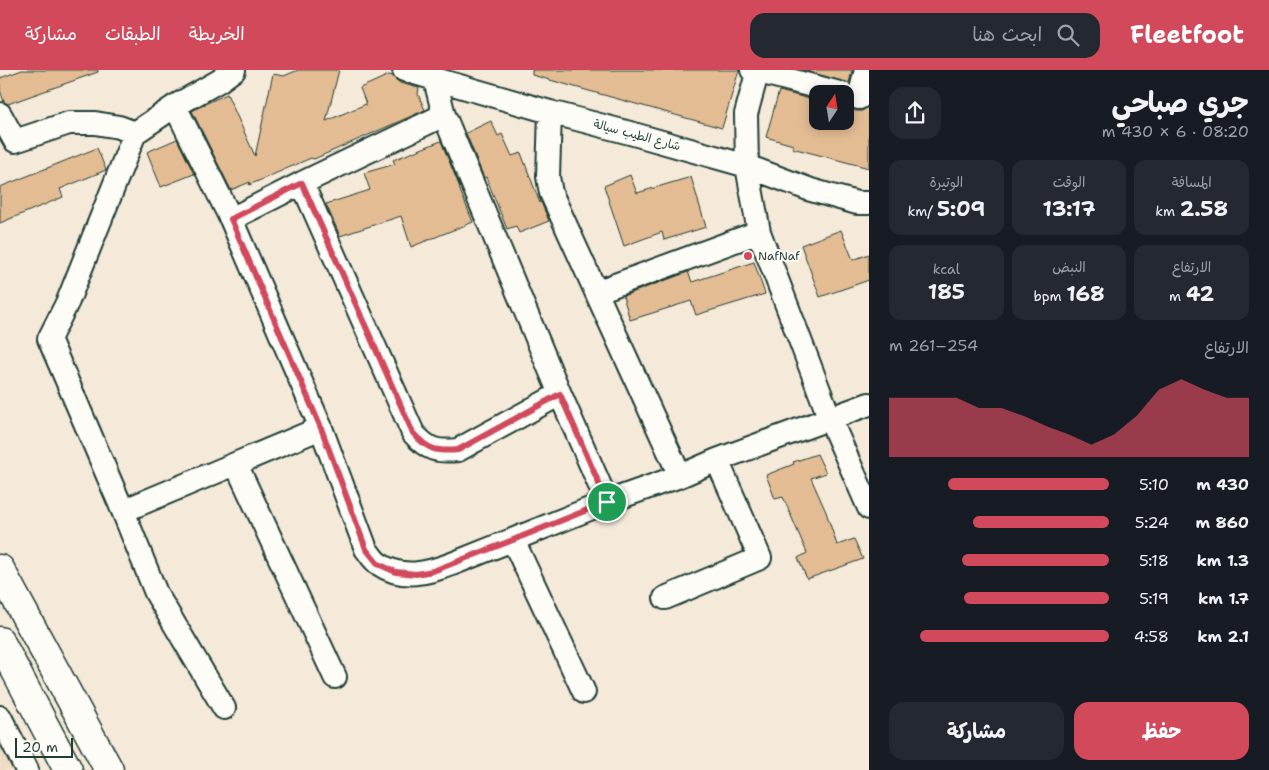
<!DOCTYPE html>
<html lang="ar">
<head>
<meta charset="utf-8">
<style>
  :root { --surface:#171b24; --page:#242831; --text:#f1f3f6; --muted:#9ea1a6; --accent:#d1495b }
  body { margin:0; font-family:"Shantell Sans","Playpen Sans Arabic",sans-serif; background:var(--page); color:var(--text); direction:rtl; height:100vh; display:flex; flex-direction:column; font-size:19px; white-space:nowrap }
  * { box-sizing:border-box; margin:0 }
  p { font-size:16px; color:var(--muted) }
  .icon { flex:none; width:28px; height:28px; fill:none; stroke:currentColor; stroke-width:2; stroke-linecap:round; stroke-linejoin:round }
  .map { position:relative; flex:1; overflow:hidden; direction:ltr }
  .drawer { display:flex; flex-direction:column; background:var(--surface); width:400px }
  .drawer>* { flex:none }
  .needle { width:32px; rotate:12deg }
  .tools { position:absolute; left:809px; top:15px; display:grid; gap:10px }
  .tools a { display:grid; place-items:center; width:45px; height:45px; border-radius:10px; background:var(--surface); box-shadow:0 2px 12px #0003; font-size:25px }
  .scale { position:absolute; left:15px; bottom:12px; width:58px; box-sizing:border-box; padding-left:5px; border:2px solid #1f3d34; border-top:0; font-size:14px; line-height:18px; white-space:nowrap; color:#1f3d34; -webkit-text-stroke:4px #fdfcf7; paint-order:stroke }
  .pin { position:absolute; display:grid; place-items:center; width:42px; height:42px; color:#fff; margin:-21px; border:2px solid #fff; border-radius:50%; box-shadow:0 1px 5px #0007 }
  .round { display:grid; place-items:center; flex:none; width:52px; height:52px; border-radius:15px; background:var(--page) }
  .head { display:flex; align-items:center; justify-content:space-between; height:85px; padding:0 20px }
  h1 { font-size:28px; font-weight:700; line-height:38px }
  .stats { display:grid; grid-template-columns:repeat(3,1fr); gap:8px; height:85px; padding:5px 20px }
  .stats div { display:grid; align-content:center; border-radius:12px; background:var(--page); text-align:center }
  .stats b { font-size:21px; font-weight:700 }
  .stats small { font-size:14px; font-weight:400 }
  .stats p { font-size:14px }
  .chart { height:140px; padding:10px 20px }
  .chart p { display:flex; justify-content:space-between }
  .chart svg { width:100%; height:90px; margin-top:5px; fill:var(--accent); opacity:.7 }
  .button { display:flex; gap:10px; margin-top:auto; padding:10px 20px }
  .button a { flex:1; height:58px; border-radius:15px; background:var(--accent); color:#fff; font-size:20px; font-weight:700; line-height:58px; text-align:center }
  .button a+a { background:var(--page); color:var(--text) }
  ul { padding:0 20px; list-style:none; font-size:16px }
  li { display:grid; grid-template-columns:80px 60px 1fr; align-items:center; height:38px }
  li i { height:12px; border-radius:6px; background:var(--accent) }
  header { display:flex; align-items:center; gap:30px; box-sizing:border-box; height:70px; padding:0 25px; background:var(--accent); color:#fff }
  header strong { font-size:24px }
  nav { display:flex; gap:28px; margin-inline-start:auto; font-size:18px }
  .search { width:350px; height:45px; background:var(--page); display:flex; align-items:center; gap:12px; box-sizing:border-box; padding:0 18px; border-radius:15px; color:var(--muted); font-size:19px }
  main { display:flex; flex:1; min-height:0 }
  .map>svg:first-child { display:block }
</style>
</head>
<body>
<header>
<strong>Fleetfoot</strong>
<div class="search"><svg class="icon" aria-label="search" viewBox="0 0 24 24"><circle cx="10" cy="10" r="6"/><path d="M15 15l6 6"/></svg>ابحث هنا</div>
<nav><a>الخريطة</a><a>الطبقات</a><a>مشاركة</a></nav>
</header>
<main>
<section class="drawer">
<div class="head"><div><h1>جري صباحي</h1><p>08:20 · 6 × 430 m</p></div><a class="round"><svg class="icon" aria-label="share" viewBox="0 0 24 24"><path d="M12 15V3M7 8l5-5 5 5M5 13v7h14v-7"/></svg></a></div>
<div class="stats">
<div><p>المسافة</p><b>2.58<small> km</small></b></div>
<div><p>الوقت</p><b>13:17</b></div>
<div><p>الوتيرة</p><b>5:09<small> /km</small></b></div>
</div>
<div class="stats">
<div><p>الارتفاع</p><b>42<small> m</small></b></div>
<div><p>النبض</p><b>168<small> bpm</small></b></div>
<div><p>kcal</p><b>185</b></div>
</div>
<div class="chart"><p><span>الارتفاع</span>254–261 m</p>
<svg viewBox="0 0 160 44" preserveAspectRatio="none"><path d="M0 44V15L10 15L20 15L30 15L40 20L50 20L60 24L70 29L80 33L90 38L100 33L110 24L120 11L130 6L140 11L150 15L160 15V44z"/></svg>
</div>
<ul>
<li><b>430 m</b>5:10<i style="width:73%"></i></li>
<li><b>860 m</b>5:24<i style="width:62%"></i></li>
<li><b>1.3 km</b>5:18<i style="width:67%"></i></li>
<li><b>1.7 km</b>5:19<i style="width:66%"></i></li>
<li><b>2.1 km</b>4:58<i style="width:86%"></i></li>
</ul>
<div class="button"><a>حفظ</a><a>مشاركة</a></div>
</section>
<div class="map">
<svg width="869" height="700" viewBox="0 0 869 700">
  <rect width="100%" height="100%" fill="#f5e9d9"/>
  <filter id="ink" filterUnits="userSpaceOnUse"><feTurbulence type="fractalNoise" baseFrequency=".02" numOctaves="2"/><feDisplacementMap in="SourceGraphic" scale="10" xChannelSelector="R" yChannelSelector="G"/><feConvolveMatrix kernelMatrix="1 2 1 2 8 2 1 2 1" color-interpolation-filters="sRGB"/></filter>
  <g filter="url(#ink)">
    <path fill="#f0dcc4" d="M0 667 13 700H0Z"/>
    <path fill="#e3bc93" stroke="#1f3d34" d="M22 0H98V2L8 34 4 32 0 20V8Z
      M298 0H339L326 51 366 34 360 18 389 5 393 6 395 9 400 13 419 18 418 24 425 40 314 89 311 88 249 115 250 112 231 120 192 41 207 33 227 24 255 86 273 4 284 6Z
      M532 0H739L722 58 532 5Z
      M803 0H852L849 13Z
      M779 21 818 31V51H845V37L849 35 855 41H862L869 36V98L792 78 793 75 766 67Z
      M491 51 498 66 502 64 512 86 521 83 540 133 541 132 549 151 519 163 516 156 507 159 486 107 484 108 466 63Z
      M177 69 194 104 161 117 147 82Z
      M441 71 460 118H459L473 152 411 177 401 146 340 166 326 134 370 120 364 103 395 94 393 90Z
      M97 78 106 100 60 119 63 127 0 153V117Z
      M630 105 637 123 691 107 706 157 664 170 662 162 624 176 604 116Z
      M841 160 853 190 869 184V210L820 227 801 175Z
      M754 192 765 224 696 245 691 231 630 250 623 226 688 202 692 212Z
      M817 384 826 403 811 408 826 442 837 475 854 469 863 489 807 509 798 488 807 483 783 427 775 429 766 405 794 394 793 392Z"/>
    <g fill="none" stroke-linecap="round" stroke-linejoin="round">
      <g stroke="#1f3d34" stroke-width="26">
        <path id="minor" d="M234 0 219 11 175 36 135 63 68 231 49 269 123 441 321 358
          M404 0 550 42 630 63 747 96 811 120 857 133H869
          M752 0 843 24
          M758 0 746 44 747 96 759 162 830 349 869 438
          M435 10 444 45 560 324 607 432
          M859 28 866 0
          M175 36 231 149 321 358 366 479C370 484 374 491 379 494 402 510 428 503 452 494L607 432 680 406 717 390 869 334
          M550 42 548 107 551 123 680 406
          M0 44 15 71 69 53H95L119 57 135 63
          M302 113 413 363C428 380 436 382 458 380L560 324
          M231 149 302 113 444 45
          M596 222 759 162
          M236 394 335 607
          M123 441 156 523 224 638
          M513 470 584 622
          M665 528 760 488 717 390
          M0 647 27 700"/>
      </g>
      <g stroke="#1f3d34" stroke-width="31">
        <path id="highway" d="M0 499 109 700
          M0 571 68 700"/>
      </g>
      <use href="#minor" stroke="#fdfcf7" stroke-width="22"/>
      <use href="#highway" stroke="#fdfcf7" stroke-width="28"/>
    </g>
  </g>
  <g fill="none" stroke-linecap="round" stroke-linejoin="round" filter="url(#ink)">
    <g stroke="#fff" stroke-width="10">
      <path id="route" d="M302 113 413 363C428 380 436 382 458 380L560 324 607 432 513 470 433 501 416 504 396 502 378 494 366 479 321 358 231 149Z"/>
    </g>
    <use href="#route" stroke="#d1495b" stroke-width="6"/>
  </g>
  <circle fill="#d1495b" stroke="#fdfcf7" stroke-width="2" cx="748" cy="186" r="5"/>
  <g text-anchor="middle" stroke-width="4" stroke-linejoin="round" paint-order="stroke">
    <g font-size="12" fill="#1f3d34" stroke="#fdfcf7">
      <text transform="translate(637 65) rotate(15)" y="4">شارع الطيب سيالة</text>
    </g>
    <g font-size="12" fill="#1f3d34" stroke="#fdfcf7" text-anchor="start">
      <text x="758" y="190">NafNaf</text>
    </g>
  </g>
</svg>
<div class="tools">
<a><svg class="needle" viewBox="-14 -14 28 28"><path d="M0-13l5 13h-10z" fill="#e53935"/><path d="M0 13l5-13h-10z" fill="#9ea1a6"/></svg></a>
</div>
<div class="scale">20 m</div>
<div class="pin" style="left:607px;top:432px;background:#1e9e55"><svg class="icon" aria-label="arrive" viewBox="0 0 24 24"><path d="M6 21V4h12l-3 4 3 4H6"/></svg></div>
</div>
</main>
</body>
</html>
